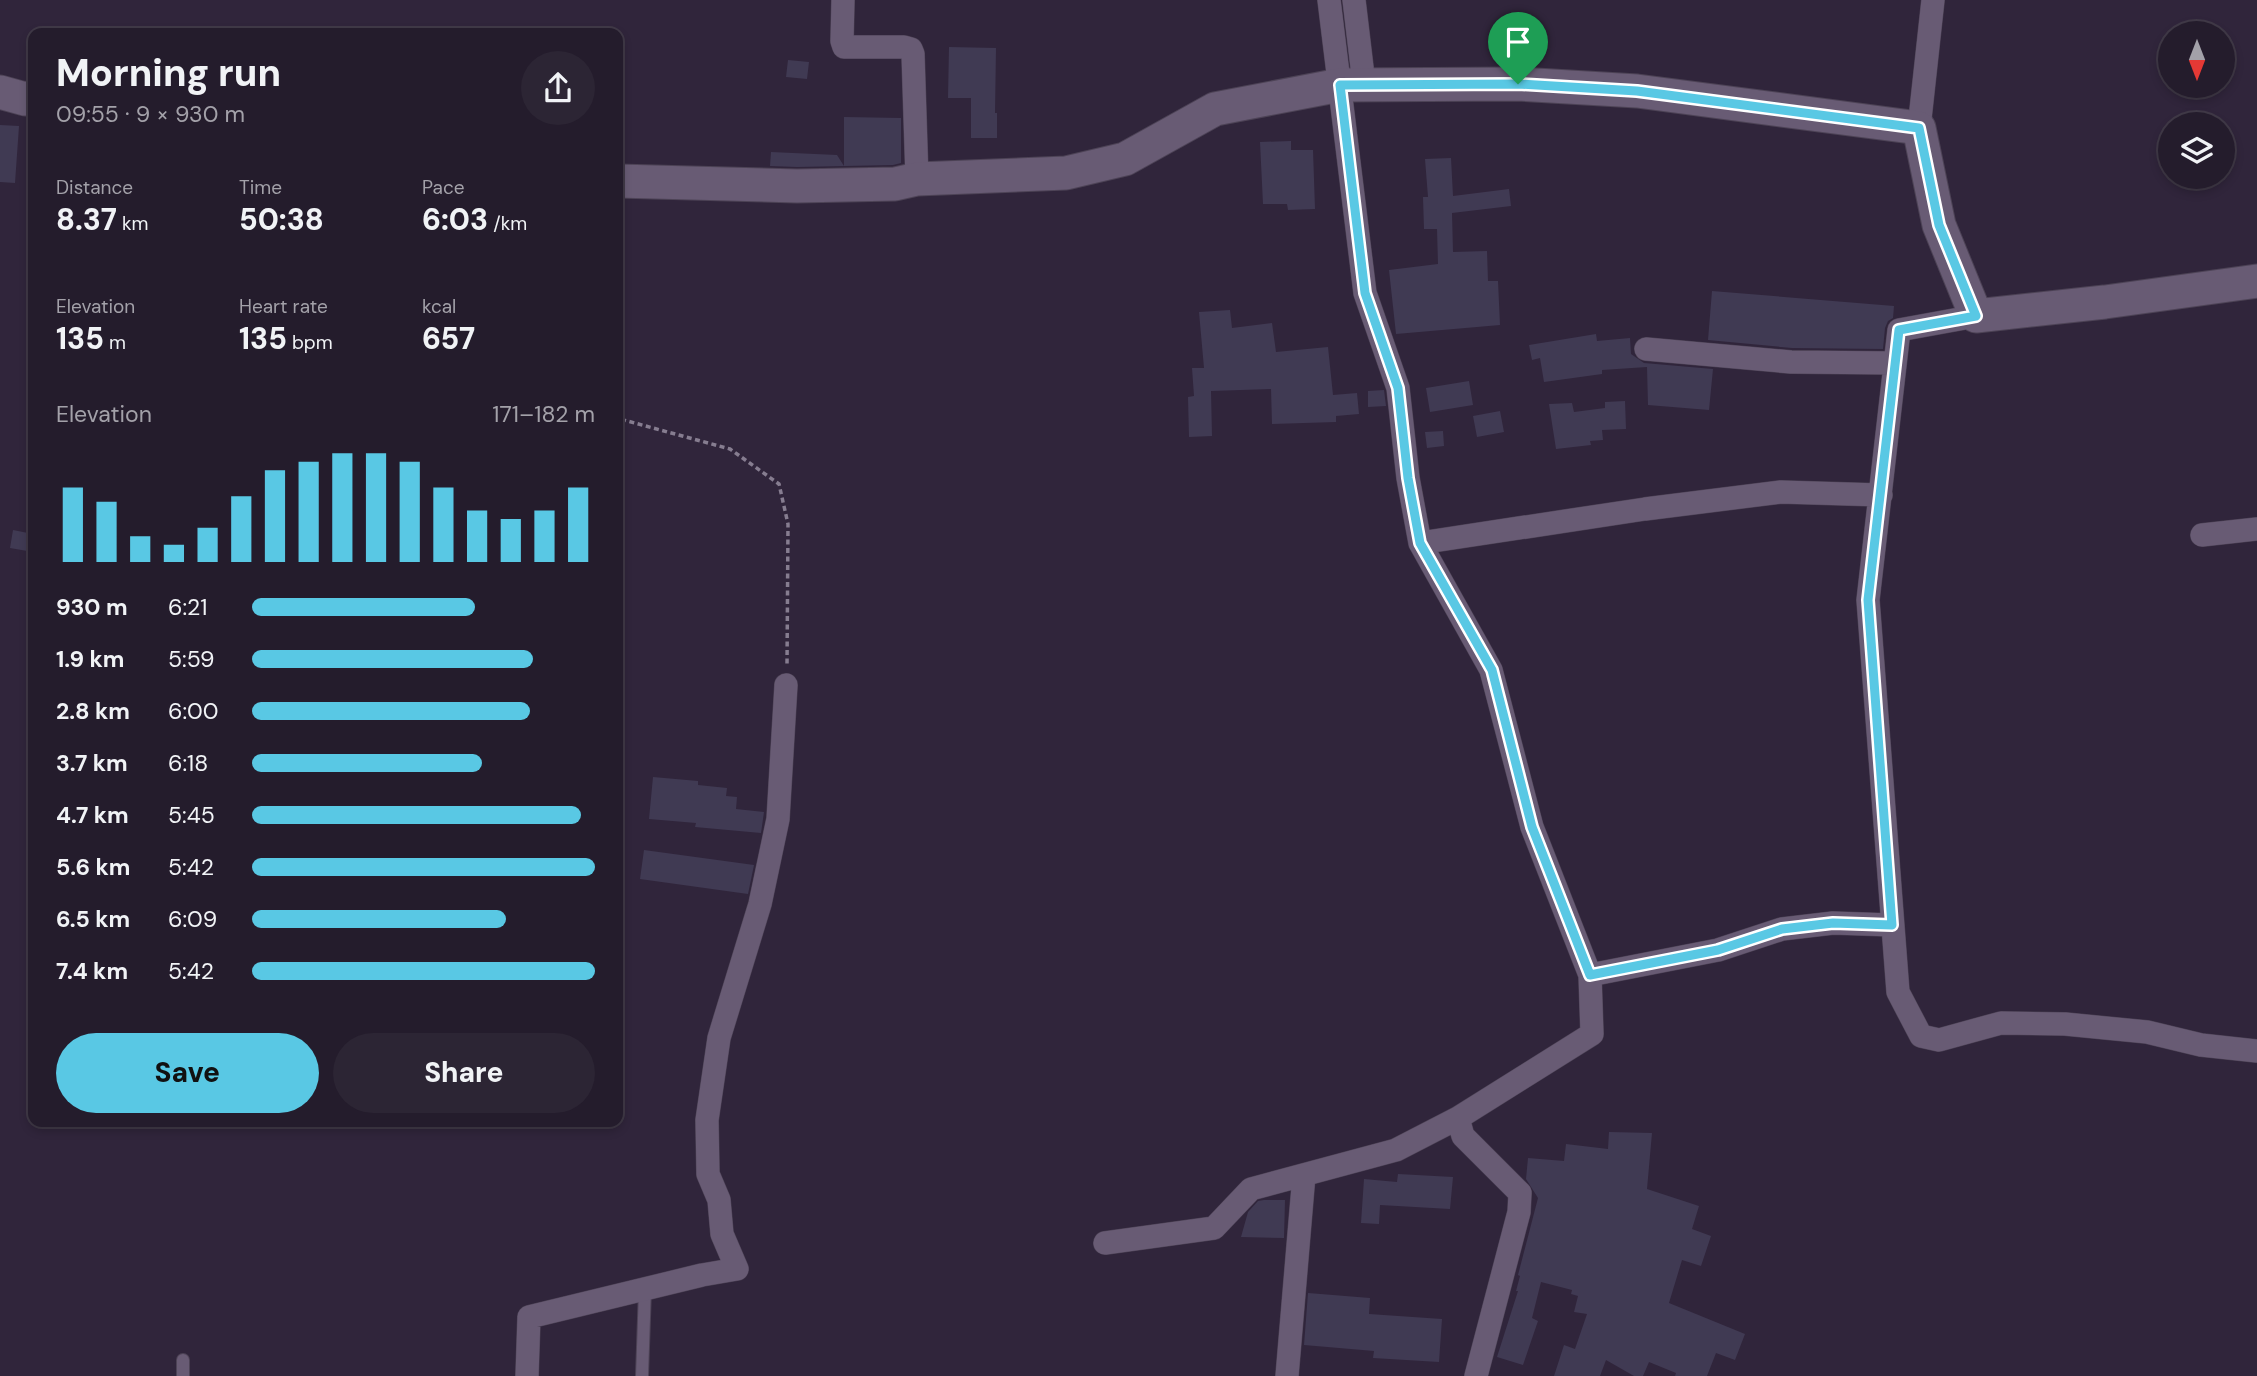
<!DOCTYPE html>
<html lang="en">
<head>
<meta charset="utf-8">
<style>
  :root { --surface:#241c2c; --page:#2c2534; --text:#f1f3f6; --muted:#a3a1a9; --line:#413a48; --accent:#59c8e4 }
  body { margin:0; font-family:"DM Sans",sans-serif; background:var(--page); color:var(--text); height:100vh; display:flex; flex-direction:column; font-size:26px; white-space:nowrap }
  * { box-sizing:border-box; margin:0 }
  p { font-size:23px; color:var(--muted) }
  .icon { flex:none; width:38px; height:38px; fill:none; stroke:currentColor; stroke-width:2; stroke-linecap:round; stroke-linejoin:round }
  .map { position:relative; flex:1; overflow:hidden }
  .sheet { position:absolute; left:28px; top:28px; width:595px; height:1099px; display:flex; flex-direction:column; background:var(--surface); border-radius:14px; box-shadow:0 4px 10px #0003,0 0 0 2px var(--line) }
  .sheet>* { flex:none }
  .needle { width:46px; rotate:180deg }
  .buttons { position:absolute; left:2158px; top:21px; display:grid; gap:14px }
  .buttons a { display:grid; place-items:center; width:77px; height:77px; border-radius:50%; background:var(--surface); box-shadow:0 4px 10px #0003,0 0 0 2px var(--line); font-size:35px }
  .pin { position:absolute; display:grid; place-items:center; width:60px; height:60px; color:#fff; margin:-72px -30px; border-radius:50% 50% 50% 0; rotate:-45deg; box-shadow:0 0 7px #0007 }
  .pin .icon { rotate:45deg }
  .round { display:grid; place-items:center; flex:none; width:74px; height:74px; border-radius:37px; background:var(--page) }
  .summary { display:flex; align-items:center; justify-content:space-between; height:119px; padding:0 28px }
  h1 { font-size:38px; font-weight:800; line-height:52px }
  .stats { display:grid; grid-template-columns:repeat(3,1fr); gap:10px; height:119px; padding:7px 28px }
  .stats div { display:grid; align-content:center }
  .stats b { font-size:30px; font-weight:800 }
  .stats small { font-size:19px; font-weight:400 }
  .stats p { font-size:19px }
  .chart { height:196px; padding:14px 28px }
  .chart p { display:flex; justify-content:space-between }
  .chart svg { width:100%; height:126px; margin-top:7px; stroke:var(--accent); stroke-width:6 }
  .cta { display:flex; gap:14px; margin-top:auto; padding:14px 28px }
  .cta a { flex:1; height:80px; border-radius:42px; background:var(--accent); color:#111; font-size:28px; font-weight:800; line-height:80px; text-align:center }
  .cta a+a { background:var(--page); color:var(--text) }
  ul { padding:0 28px; list-style:none; font-size:23px }
  li { display:grid; grid-template-columns:112px 84px 1fr; align-items:center; height:52px }
  li i { height:18px; border-radius:9px; background:var(--accent) }
  .map>svg:first-child { display:block }
</style>
</head>
<body>
<div class="map">
<svg width="2257" height="1376" viewBox="0 0 2257 1376">
  <rect width="100%" height="100%" fill="#30253b"/>
  <path fill="#403a53" d="M949 47 996 48 995 113H997V138H971V98H948Z
    M788 60 809 62 807 79 786 77Z
    M844 117 901 118V163L893 165 797 167 770 166 771 152 837 155 844 166Z
    M0 125 19 126 15 183 0 182Z
    M1291 141V150H1313L1315 209 1288 210 1287 204H1263L1260 142Z
    M1451 158 1453 196 1509 189 1511 206 1452 213 1453 252 1487 251 1488 281H1498L1500 325 1396 334 1389 270 1438 264 1437 229H1424L1423 197H1428L1425 159Z
    M1712 291 1894 306 1893 318 1888 321 1885 328 1883 349 1792 348 1708 340Z
    M1230 310 1232 328 1272 323 1276 352 1328 347 1333 395 1357 393 1359 414 1336 416V422L1272 424 1271 389 1211 391 1212 436 1189 437 1188 397 1194 396 1192 368H1204L1199 312Z
    M1596 334 1597 341 1630 338 1631 354 1644 363 1713 369 1709 410 1648 405 1647 367 1602 370V374L1544 382 1540 358 1532 360 1529 345Z
    M1469 381 1473 405 1430 412 1426 388Z
    M1384 390 1386 406 1368 407V391Z
    M1625 401 1626 429 1602 430 1603 440 1590 441 1591 445 1556 449 1549 404 1572 403 1574 412 1605 408V402Z
    M1500 411 1504 432 1477 437 1473 416Z
    M1443 431 1444 446 1427 448 1425 432Z
    M13 530 33 534V552L10 548Z
    M653 777 698 781V785L727 788 726 796 737 797 736 809 764 812 761 833 695 827 696 823 649 819Z
    M644 850 754 865 748 894 640 879Z
    M1609 1132 1652 1133 1647 1189 1699 1206 1692 1229 1711 1236 1701 1266 1682 1260 1669 1303 1745 1334 1735 1360 1716 1353 1707 1376H1675L1676 1373 1649 1362 1643 1376H1634L1606 1360 1600 1376H1554L1564 1345 1575 1349 1587 1314 1574 1312 1578 1296 1571 1294 1572 1290 1541 1282 1532 1318 1538 1321 1523 1365 1497 1357 1518 1291H1516L1520 1276 1518 1275 1538 1198 1526 1179 1528 1158 1564 1161 1566 1144 1608 1149Z
    M1398 1174 1453 1177 1450 1209 1380 1205 1379 1224 1361 1223 1364 1179 1397 1182Z
    M1264 1200H1285L1284 1238 1241 1237 1248 1212 1258 1201Z
    M1308 1293 1370 1298 1369 1314 1442 1319 1439 1362 1373 1358 1374 1351 1304 1345Z"/>
  <g fill="none" stroke-linecap="round" stroke-linejoin="round">
    <g stroke="#4d4356" stroke-width="14">
      <path id="lane" d="M183 1376V1360
        M642 1376 645 1289"/>
    </g>
    <g stroke="#4d4356" stroke-width="24">
      <path id="street" d="M843 0 842 41 844 47H904L911 49 913 54 917 179
        M1354 0 1364 84
        M1919 128 1933 0
        M1976 316 1899 330 1868 600 1898 992 1921 1036 1939 1040 2001 1023 2065 1024 2147 1032 2201 1045 2257 1051
        M1646 349 1791 362 1895 363
        M2202 535 2257 529
        M1420 543 1645 509 1781 492 1881 495
        M1590 975 1718 950 1782 929 1833 923 1892 925
        M1458 1118 1463 1136 1520 1193 1519 1212 1476 1376
        M1105 1243 1214 1228 1251 1189 1396 1150 1458 1118 1592 1034 1590 975 1532 827 1491 670 1420 543 1408 478 1398 388 1365 293 1329 0
        M527 1376 529 1317 702 1275 737 1269 722 1234 719 1200 708 1174 707 1120 719 1038 760 904 778 819 786 685
        M1287 1376 1304 1175"/>
    </g>
    <g stroke="#4d4356" stroke-width="35">
      <path id="secondary" d="M0 92 25 99 33 97
        M618 181 797 186 895 184 917 179 1066 173 1125 159 1215 109 1340 85 1518 84 1637 91 1919 128 1939 225 1976 316 2105 302 2257 281"/>
    </g>
    <path stroke="#867d90" stroke-width="3.5" stroke-dasharray="5 3.5" stroke-linecap="butt" d="M618 412 620 419 730 449 779 484 788 524 787 667"/>
    <use href="#lane" stroke="#685b74" stroke-width="12"/>
    <use href="#street" stroke="#685b74" stroke-width="23"/>
    <use href="#secondary" stroke="#685b74" stroke-width="33"/>
  </g>
  <g fill="none" stroke-linecap="round" stroke-linejoin="round">
    <g stroke="#fff" stroke-width="14">
      <path id="route" d="M1518 84 1637 91 1919 128 1939 225 1976 316 1899 330 1868 600 1892 925 1833 923 1782 929 1718 950 1590 975 1532 827 1492 670 1420 543 1408 478 1398 388 1365 293 1340 85Z"/>
    </g>
    <use href="#route" stroke="#59c8e4" stroke-width="9"/>
  </g>
</svg>
<div class="buttons">
<a><svg class="needle" viewBox="-14 -14 28 28"><path d="M0-13l5 13h-10z" fill="#e53935"/><path d="M0 13l5-13h-10z" fill="#a3a1a9"/></svg></a>
<a><svg class="icon" aria-label="layers" viewBox="0 0 24 24"><path d="M12 4l9 5-9 5-9-5zM3 14l9 5 9-5"/></svg></a>
</div>
<div class="pin" style="left:1518px;top:84px;background:#1e9e55"><svg class="icon" aria-label="arrive" viewBox="0 0 24 24"><path d="M6 21V4h12l-3 4 3 4H6"/></svg></div>
<section class="sheet">
<div class="summary"><div><h1>Morning run</h1><p>09:55 · 9 × 930 m</p></div><a class="round"><svg class="icon" aria-label="share" viewBox="0 0 24 24"><path d="M12 15V3M7 8l5-5 5 5M5 13v7h14v-7"/></svg></a></div>
<div class="stats">
<div><p>Distance</p><b>8.37<small> km</small></b></div>
<div><p>Time</p><b>50:38</b></div>
<div><p>Pace</p><b>6:03<small> /km</small></b></div>
</div>
<div class="stats">
<div><p>Elevation</p><b>135<small> m</small></b></div>
<div><p>Heart rate</p><b>135<small> bpm</small></b></div>
<div><p>kcal</p><b>657</b></div>
</div>
<div class="chart"><p><span>Elevation</span>171–182 m</p>
<svg viewBox="0 0 160 44" preserveAspectRatio="none"><path d="M5 44V18M15 44V23M25 44V35M35 44V38M45 44V32M55 44V21M65 44V12M75 44V9M85 44V6M95 44V6M105 44V9M115 44V18M125 44V26M135 44V29M145 44V26M155 44V18"/></svg>
</div>
<ul>
<li><b>930 m</b>6:21<i style="width:65%"></i></li>
<li><b>1.9 km</b>5:59<i style="width:82%"></i></li>
<li><b>2.8 km</b>6:00<i style="width:81%"></i></li>
<li><b>3.7 km</b>6:18<i style="width:67%"></i></li>
<li><b>4.7 km</b>5:45<i style="width:96%"></i></li>
<li><b>5.6 km</b>5:42<i style="width:100%"></i></li>
<li><b>6.5 km</b>6:09<i style="width:74%"></i></li>
<li><b>7.4 km</b>5:42<i style="width:100%"></i></li>
</ul>
<div class="cta"><a>Save</a><a>Share</a></div>
</section>
</div>
</body>
</html>
